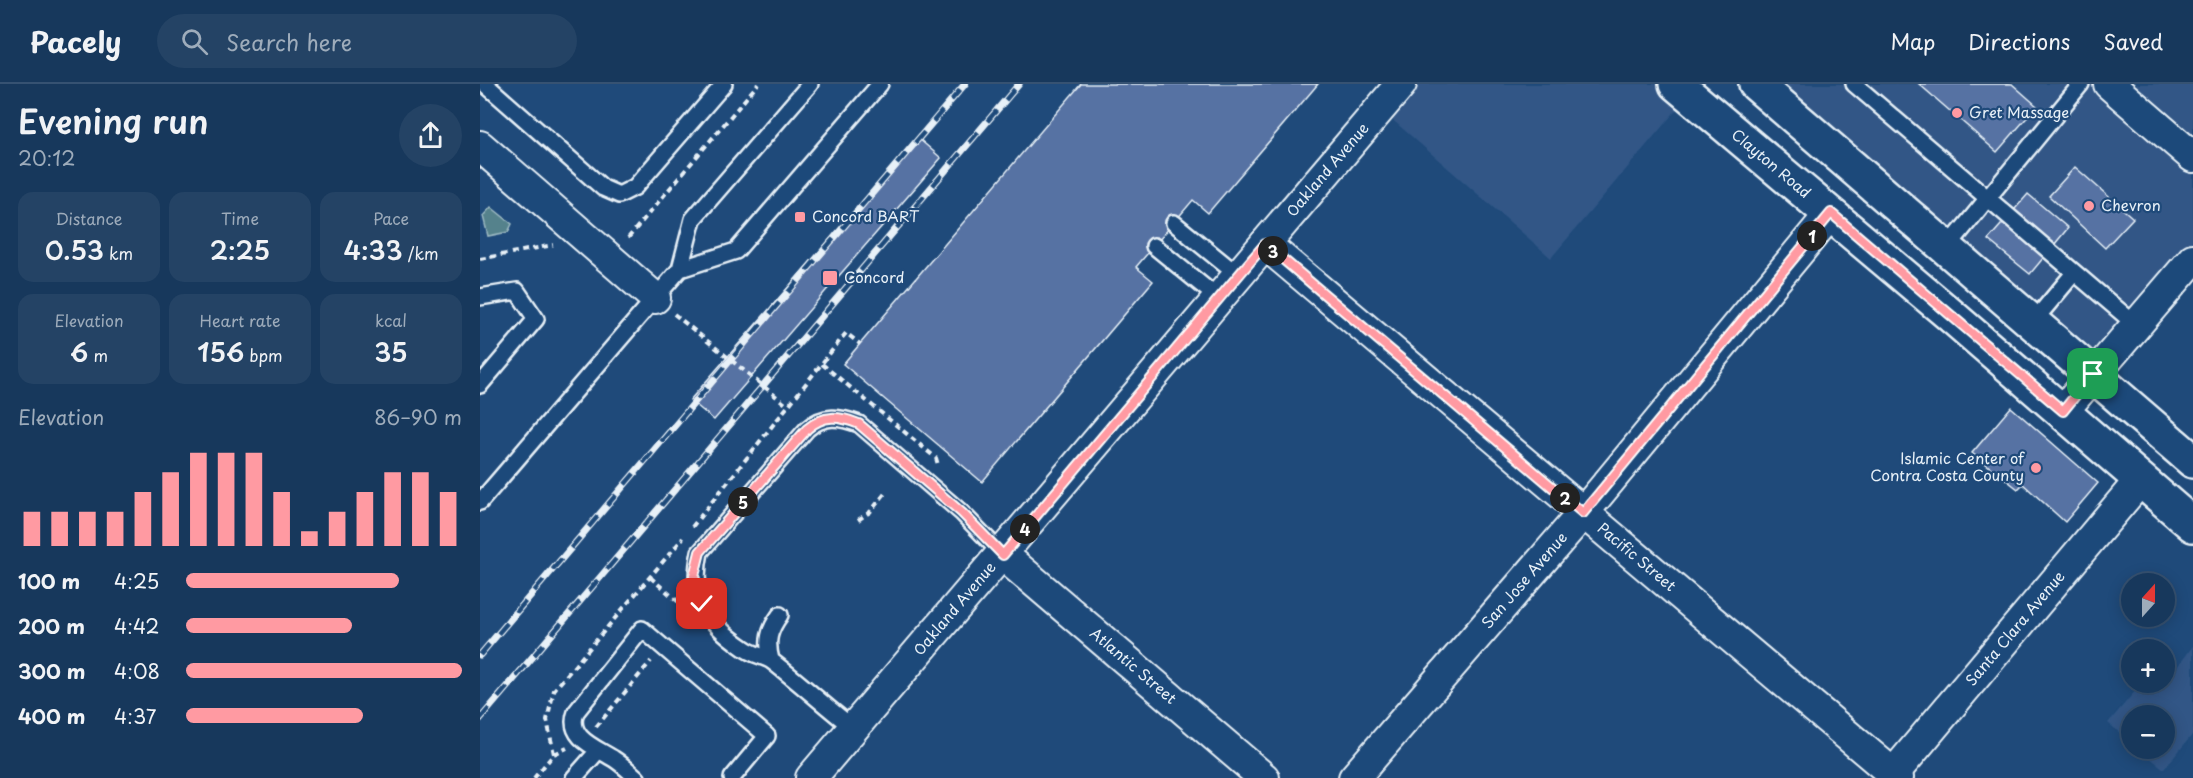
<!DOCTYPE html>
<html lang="en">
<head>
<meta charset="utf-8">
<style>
  :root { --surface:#17385c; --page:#244365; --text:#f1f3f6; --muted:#9eacbb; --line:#365272; --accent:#ff9aa2 }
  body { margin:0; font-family:"Playpen Sans",sans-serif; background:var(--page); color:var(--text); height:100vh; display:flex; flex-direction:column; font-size:22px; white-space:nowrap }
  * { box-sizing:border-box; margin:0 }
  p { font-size:20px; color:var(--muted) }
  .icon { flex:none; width:33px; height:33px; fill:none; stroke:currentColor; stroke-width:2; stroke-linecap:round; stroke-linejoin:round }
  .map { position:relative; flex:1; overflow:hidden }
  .drawer { display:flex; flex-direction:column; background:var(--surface); width:480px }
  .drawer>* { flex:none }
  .needle { width:39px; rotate:21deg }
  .controls { position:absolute; left:1641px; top:489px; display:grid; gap:12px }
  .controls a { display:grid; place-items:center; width:54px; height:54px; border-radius:50%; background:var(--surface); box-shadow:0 3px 15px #0003,0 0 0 2px var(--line); font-size:30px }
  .pin { position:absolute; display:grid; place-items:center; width:51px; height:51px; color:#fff; margin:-26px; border-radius:12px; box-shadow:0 3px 9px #0006 }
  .km { position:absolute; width:30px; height:30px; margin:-15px; border-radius:50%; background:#222; color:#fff; font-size:16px; line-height:30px; text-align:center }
  .round { display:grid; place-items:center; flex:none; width:63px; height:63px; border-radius:32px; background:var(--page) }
  .head { display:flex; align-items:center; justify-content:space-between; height:102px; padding:0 18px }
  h1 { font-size:33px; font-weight:600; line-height:45px }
  .metrics { display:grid; grid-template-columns:repeat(3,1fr); gap:9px; height:102px; padding:6px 18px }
  .metrics div { display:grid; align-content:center; border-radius:15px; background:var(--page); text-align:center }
  .metrics b { font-size:26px; font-weight:600 }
  .metrics small { font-size:16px; font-weight:400 }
  .metrics p { font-size:16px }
  .chart { height:168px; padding:12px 18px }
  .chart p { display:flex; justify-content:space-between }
  .chart svg { width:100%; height:108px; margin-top:6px; stroke:var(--accent); stroke-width:6 }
  ul { padding:0 18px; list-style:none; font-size:20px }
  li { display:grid; grid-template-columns:96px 72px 1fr; align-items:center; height:45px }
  li i { height:15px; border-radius:8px; background:var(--accent) }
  header { display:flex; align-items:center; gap:36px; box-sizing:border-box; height:84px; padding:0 30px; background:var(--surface); border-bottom:2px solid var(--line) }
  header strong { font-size:28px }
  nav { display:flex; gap:33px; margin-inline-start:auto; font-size:21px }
  .search { width:420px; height:54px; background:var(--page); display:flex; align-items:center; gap:15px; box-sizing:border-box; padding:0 21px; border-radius:33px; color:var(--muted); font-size:22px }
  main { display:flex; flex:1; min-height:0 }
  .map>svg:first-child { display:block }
</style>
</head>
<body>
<header>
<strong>Pacely</strong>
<div class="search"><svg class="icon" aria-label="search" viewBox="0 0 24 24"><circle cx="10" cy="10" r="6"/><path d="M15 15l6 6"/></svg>Search here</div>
<nav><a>Map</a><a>Directions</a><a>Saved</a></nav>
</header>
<main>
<section class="drawer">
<div class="head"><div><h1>Evening run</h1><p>20:12</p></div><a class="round"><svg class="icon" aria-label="share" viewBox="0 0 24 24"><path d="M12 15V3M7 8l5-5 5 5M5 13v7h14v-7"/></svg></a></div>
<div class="metrics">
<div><p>Distance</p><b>0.53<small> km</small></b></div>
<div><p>Time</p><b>2:25</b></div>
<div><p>Pace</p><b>4:33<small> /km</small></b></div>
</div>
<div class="metrics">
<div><p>Elevation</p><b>6<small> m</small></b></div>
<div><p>Heart rate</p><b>156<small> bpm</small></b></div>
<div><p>kcal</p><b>35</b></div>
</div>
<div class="chart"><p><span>Elevation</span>86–90 m</p>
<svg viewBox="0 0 160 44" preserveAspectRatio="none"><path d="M5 44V30M15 44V30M25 44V30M35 44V30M45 44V22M55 44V14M65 44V6M75 44V6M85 44V6M95 44V22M105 44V38M115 44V30M125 44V22M135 44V14M145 44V14M155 44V22"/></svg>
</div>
<ul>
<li><b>100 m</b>4:25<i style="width:77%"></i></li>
<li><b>200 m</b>4:42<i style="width:60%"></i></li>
<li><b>300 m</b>4:08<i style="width:100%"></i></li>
<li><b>400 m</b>4:37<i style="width:64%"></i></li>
</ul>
</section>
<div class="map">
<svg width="1713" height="694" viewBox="0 0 1713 694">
  <rect width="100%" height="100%" fill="#1f4a7a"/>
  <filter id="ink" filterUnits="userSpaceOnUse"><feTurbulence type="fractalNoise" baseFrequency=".0167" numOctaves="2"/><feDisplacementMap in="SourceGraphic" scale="12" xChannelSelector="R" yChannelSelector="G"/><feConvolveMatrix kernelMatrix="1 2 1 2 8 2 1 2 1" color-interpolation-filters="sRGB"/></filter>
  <g filter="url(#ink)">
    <path fill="#305686" d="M921 0H1196L1209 11 1071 174 900 25Z
      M1276 0H1713V175L1613 290Z
      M1713 562V650L1684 685 1659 665 1684 664V632H1652L1651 658 1628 639 1662 599H1670L1680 606Z"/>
    <path fill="#54828c" stroke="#9ebac2" stroke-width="1.5" d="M11 123 32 140 28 148 8 152 3 132Z"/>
    <path fill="#5772a3" stroke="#e8f1f8" stroke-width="1.5" d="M601 0H838L728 129 713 116 656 183 673 197 502 398 363 280Z
      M1439 0H1532L1557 22 1517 68Z
      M438 54 461 74 234 336 210 316Z
      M1595 83 1653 134 1625 164 1569 112Z
      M1548 110 1588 144 1550 190 1508 156Z
      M1531 323 1618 399 1585 438 1543 400 1538 405 1492 369Z"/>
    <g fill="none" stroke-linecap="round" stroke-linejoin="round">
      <g stroke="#e8f1f8" stroke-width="20">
        <path id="lane" d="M5 0 123 104 139 111 155 103 244 0
          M1374 0 1656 241
          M694 139 759 192
          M674 162 739 215
          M1467 164 1601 0
          M200 185 256 167 400 0
          M0 213 37 207 56 235 0 301
          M1553 238 1594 189
          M0 418 200 185 213 135 330 0
          M291 576C286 557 289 546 300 531
          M372 643C345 622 320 599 293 578 285 572 273 571 264 564 226 538 210 514 220 468L327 345C344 330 360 333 379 340L482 429 523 471
          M94 694 117 668
          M157 694C150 688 142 680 134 675 117 664 86 654 96 628L162 545 287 652 252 694"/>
      </g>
      <g stroke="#e8f1f8" stroke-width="34">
        <g id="street">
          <path d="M1629 0 1713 73"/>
          <path d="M0 62 175 214"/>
          <path id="s1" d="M785 160 1418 694"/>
          <path d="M1583 327 1713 175"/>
          <path id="s2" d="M523 471 784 694"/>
          <path id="s3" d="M331 694 921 0"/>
          <path id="s4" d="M874 694 1103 429 1351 129"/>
          <path id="s5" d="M1410 694 1661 395"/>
        </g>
      </g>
      <g stroke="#e8f1f8" stroke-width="38">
        <g id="primary">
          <path id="s6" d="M1196 0 1468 229 1713 441"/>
          <path d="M1276 0 1713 377"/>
        </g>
      </g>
      <path stroke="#e8f1f8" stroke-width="4" stroke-dasharray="6 4.5" stroke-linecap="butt" d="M148 154 278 0
        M0 175 73 161
        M194 230 308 322
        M342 280 456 374 458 381
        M378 436 390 428 407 407
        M212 443 366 249 380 260
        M170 493 201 520
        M116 643 171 577
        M74 670 87 664
        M54 694 74 670 67 636 74 606 203 454"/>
      <use href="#lane" stroke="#1f4a7a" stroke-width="15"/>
      <use href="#street" stroke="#1f4a7a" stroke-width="30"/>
      <use href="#primary" stroke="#1f4a7a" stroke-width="33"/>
      <g stroke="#e8f1f8" stroke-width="7">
        <path id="rail" d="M0 571 485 0
          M0 635 539 0"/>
      </g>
      <use href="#rail" stroke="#1f4a7a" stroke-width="4.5" stroke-dasharray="14" stroke-linecap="butt"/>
    </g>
  </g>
  <g fill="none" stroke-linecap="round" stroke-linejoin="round" filter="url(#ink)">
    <g stroke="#fff" stroke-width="12">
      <path id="route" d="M222 520 214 492 220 468 327 345C344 330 359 332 379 340L482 429 523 471 785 160 1103 429 1351 129 1583 327 1613 290"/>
    </g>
    <use href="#route" stroke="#ff9aa2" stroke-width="8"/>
  </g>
  <g fill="#ff9aa2" stroke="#1f4a7a" stroke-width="2">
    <circle cx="1477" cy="29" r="6"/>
    <circle cx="1609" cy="122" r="6"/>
    <rect x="314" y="127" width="12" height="12" rx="3"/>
    <rect x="342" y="186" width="16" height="16" rx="3"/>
    <circle cx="1556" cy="384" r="6"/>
  </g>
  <g text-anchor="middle" stroke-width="4.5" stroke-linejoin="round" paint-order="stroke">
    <g font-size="15" fill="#e8f1f8" stroke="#1f4a7a" text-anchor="start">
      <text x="1489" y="34">Gret Massage</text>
      <text x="1621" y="127">Chevron</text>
      <text x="332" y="138">Concord BART</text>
      <text x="364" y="199">Concord</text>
      <text x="1544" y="380" text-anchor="end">Islamic Center of<tspan x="1544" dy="17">Contra Costa County</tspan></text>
    </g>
    <g font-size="15" fill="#e8f1f8" stroke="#1f4a7a">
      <text dy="5" stroke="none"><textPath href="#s6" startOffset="124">Clayton Road</textPath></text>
      <text dy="5" stroke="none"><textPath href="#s3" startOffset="798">Oakland Avenue</textPath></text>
      <text dy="5" stroke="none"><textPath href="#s1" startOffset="486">Pacific Street</textPath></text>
      <text dy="5" stroke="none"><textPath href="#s4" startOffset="261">San Jose Avenue</textPath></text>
      <text dy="5" stroke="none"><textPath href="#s3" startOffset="222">Oakland Avenue</textPath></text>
      <text dy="5" stroke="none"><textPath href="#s5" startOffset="195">Santa Clara Avenue</textPath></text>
      <text dy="5" stroke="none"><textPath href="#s2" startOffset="171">Atlantic Street</textPath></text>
    </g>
  </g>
</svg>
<div class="controls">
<a><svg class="needle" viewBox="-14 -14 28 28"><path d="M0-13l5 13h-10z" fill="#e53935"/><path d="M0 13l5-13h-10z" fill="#9eacbb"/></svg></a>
<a>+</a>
<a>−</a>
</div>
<div class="pin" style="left:1613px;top:290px;background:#1e9e55"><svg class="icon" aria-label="arrive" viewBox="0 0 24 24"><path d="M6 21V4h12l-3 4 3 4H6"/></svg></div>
<div class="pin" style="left:222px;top:520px;background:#d93025"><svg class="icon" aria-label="check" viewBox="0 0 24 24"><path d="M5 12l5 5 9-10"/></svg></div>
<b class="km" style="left:1332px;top:152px">1</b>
<b class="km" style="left:1085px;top:414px">2</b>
<b class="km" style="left:793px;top:167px">3</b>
<b class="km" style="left:545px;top:445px">4</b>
<b class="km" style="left:263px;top:418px">5</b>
</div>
</main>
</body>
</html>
